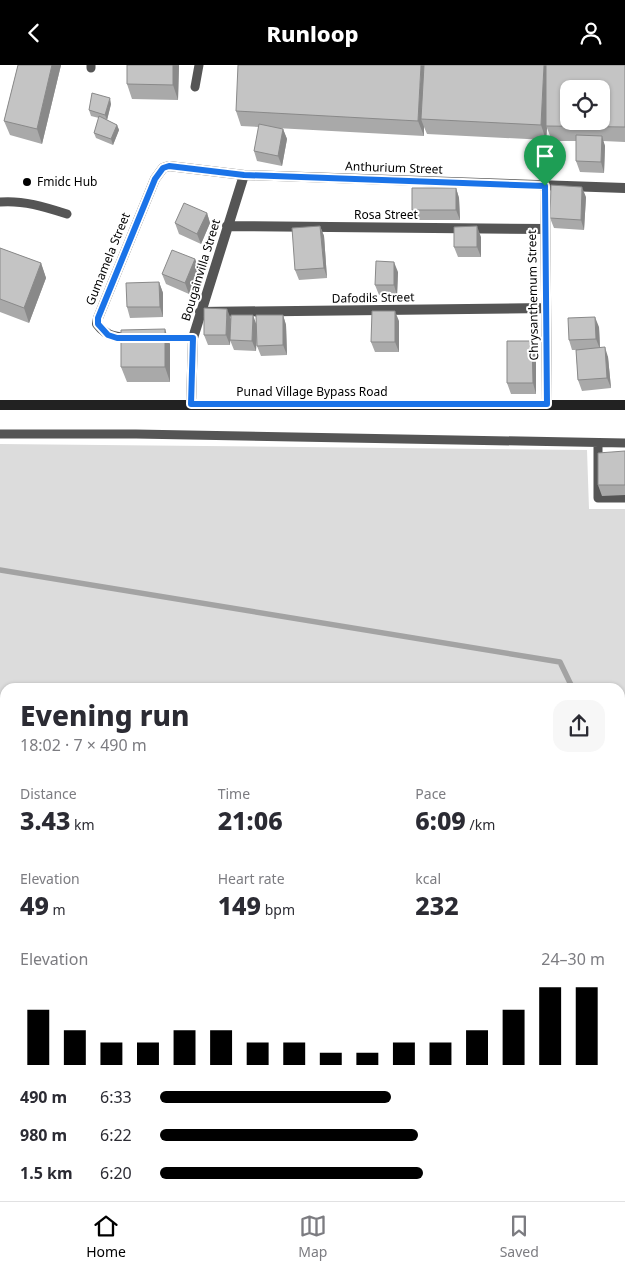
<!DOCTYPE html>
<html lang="en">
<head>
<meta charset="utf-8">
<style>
  :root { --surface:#fff; --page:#f7f7f7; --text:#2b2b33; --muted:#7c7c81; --line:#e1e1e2; --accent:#000 }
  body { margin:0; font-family:"Noto Sans",sans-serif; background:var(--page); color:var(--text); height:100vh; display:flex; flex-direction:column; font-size:19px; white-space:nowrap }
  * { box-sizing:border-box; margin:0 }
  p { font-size:16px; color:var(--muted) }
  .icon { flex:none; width:28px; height:28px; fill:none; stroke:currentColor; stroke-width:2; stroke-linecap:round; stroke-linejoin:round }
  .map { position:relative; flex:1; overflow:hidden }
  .side { position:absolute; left:0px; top:618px; width:625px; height:519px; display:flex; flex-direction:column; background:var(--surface); border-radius:15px 15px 0 0; box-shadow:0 1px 4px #0004 }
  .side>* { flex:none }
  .tools { position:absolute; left:560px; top:15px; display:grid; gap:10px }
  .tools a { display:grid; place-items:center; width:50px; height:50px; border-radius:10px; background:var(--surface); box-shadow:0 1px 4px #0004; font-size:25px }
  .pin { position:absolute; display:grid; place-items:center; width:42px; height:42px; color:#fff; margin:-51px -21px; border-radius:50% 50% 50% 0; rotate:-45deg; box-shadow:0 0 5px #0007 }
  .pin .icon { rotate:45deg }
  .round { display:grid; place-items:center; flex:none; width:52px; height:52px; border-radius:15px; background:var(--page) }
  .headline { display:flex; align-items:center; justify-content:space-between; height:85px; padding:0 20px }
  h1 { font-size:28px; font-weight:800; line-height:38px }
  .figures { display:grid; grid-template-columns:repeat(3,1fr); gap:8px; height:85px; padding:5px 20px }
  .figures div { display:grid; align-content:center }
  .figures b { font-size:25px; font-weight:800 }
  .figures small { font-size:14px; font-weight:400 }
  .figures p { font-size:14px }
  .chart { height:140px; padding:10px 20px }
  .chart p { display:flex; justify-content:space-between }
  .chart svg { width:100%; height:90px; margin-top:5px; stroke:var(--accent); stroke-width:6 }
  ul { padding:0 20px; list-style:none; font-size:16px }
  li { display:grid; grid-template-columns:80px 60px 1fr; align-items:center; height:38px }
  li i { height:12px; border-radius:6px; background:var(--accent) }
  header { display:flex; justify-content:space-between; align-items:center; height:65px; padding:0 20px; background:var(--accent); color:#fff; font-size:22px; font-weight:800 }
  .dock { display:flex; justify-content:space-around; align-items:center; height:70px; border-top:1px solid var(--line); background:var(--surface); font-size:14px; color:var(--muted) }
  .dock a { display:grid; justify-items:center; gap:2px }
  .dock .on { color:var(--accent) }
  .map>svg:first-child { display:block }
</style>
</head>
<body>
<header><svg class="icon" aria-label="back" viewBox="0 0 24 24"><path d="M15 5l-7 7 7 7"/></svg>Runloop<svg class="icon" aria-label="person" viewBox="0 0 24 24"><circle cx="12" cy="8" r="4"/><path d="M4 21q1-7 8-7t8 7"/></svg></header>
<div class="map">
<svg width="625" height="1136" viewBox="0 0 625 1136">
  <rect width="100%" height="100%" fill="#fff"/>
  <path fill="#dcdcdc" d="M0 379 587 385 589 444H625V896H620V622H5V1131H620V1071H625V1136H0Z"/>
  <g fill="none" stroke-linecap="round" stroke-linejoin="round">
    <path stroke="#a3a3a3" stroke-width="5.5" d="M0 505 560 597 572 622"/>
    <path stroke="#808080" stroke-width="120" d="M620 990 625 991"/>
    <path stroke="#555" stroke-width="9" d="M91 0V3
      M195 22 199 0
      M0 137C23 135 45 142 67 149
      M0 369H136L625 378
      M598 378V433H625"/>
    <path stroke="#555" stroke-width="10" d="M545 121 547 339
      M227 161 545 164
      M200 247 546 243
      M133 273C117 273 107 272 97 259L98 253 155 114 163 103 169 101 244 110 625 123
      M155 273H193
      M191 339 193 273 244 110"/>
    <path stroke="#222" stroke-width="10" d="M0 340H625"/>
  </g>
  <path fill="#a9a9a9" d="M18 0H61L42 79 10 70 4 56Z
    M127 0H179L178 35 132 34 127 19Z
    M625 0V77L603 76 605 81 604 108 580 107 576 96V76H552L547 63 546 75 427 69 424 62V71L276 63 283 64 287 74 282 101 257 96 254 86 259 62 241 61 236 46Z
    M111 39 107 55 117 60 119 65 113 80 96 73 94 68 99 53 91 51 89 45Z
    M456 123 459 133 460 155H415L412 145Z
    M586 132 584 165 554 163 550 153Z
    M207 148 210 158 201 179 179 169 175 158Z
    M320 161 324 171 327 213 299 215 295 205Z
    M481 172V192H458L454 182Z
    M0 183 41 198 46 213 29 258 0 247Z
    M195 194 199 204 189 229 166 219 162 209Z
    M398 207 397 231 379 230 375 220Z
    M159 217 163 228V252L130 253 127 242Z
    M283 250 286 260 287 290 261 291 257 281V270L256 286 234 285 230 275 256 259Z
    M231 254 230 280H208L204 270Z
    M399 256V287H375L371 277Z
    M599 262 600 283 608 292 611 323 582 326 578 315 576 285H572L569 275Z
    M532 276 536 286V329H511L507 318Z
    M170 279V317H127L121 302Z
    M625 386V430L602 431 598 420Z"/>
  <path fill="#898989" d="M52 0H61L42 79 37 64Z
    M173 0H179L178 35 173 20Z
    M421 0H427L421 54 424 62V71L418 56Z
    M544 0H550L546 61 547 63 546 75 541 60Z
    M110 33 111 39 107 55 105 50Z
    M117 60 119 65 113 80 111 74Z
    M283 64 287 74 282 101 278 91Z
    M602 71 605 81 604 108 601 97Z
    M582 122 586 132 584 165 581 155Z
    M456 123 459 133 460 155 456 145Z
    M207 148 210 158 201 179 197 169Z
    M320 161 324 171 327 213 324 203Z
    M477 161 481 172V192L477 182Z
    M195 194 199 204 189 229 185 218Z
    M394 197 398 207 397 231 394 220Z
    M41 198 46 213 29 258 24 243Z
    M159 217 163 228V252L160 242Z
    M227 244 231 254 230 280 226 270Z
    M395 246 399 256V287L395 277Z
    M253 250 257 261 256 286 252 276Z
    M283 250 286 260 287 290 283 280Z
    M595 252 599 262 600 284 596 274Z
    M165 264 170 279V317L165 302Z
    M532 276 536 286V329L533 318Z
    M605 282 608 292 611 323 607 313Z"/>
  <path fill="#c4c4c4" stroke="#898989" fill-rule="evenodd" d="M18 0H52L37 64 4 56Z
    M127 0H173V20L127 19Z
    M238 0H421L418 56 236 46Z
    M424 0H544L541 60 421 54Z
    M546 0H625V62L546 61ZM569 24H601V56H569Z
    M92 28 110 33 105 50 89 45Z
    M99 51 117 60 111 74 94 68Z
    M259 59 283 64 278 91 254 86Z
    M576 70 602 71 601 97 576 96Z
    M551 120 582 122 581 155 550 153Z
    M412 123H456V145H412Z
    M184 138 207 148 197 169 175 158Z
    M320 161 324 203 295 205 292 163Z
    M477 161V182H454V162Z
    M0 183 41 198 24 243 0 234Z
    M172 185 195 194 185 218 162 209Z
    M376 196 394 197V220H375Z
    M159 217 160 242H127L126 218Z
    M204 243 227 244 226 270H204Z
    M372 246H395V277H371Z
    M231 250H253L252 276 230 275Z
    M256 250H283V280L257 281Z
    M595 252 596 274 569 275 568 253Z
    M165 264V302H121V265Z
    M507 276H532L533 318H507Z
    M605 282 607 313 578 315 576 285Z
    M625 386V420H598V388Z"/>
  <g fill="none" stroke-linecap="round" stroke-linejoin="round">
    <g stroke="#fff" stroke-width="10">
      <path id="route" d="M169 101 244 110 545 121 547 339H191L193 273H117L108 270 98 259V253L155 114 163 103Z"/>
    </g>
    <use href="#route" stroke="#1a73e8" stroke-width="6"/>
  </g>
  <circle fill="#000" stroke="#fff" stroke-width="2" cx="27" cy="117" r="5"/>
  <g text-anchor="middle" stroke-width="4" stroke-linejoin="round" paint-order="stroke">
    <g font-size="12" fill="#000" stroke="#fff">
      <text transform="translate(394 103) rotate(2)" y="4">Anthurium Street</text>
      <text x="386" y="154">Rosa Street</text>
      <text transform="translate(108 194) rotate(-68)" y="4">Gumamela Street</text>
      <text transform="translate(201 205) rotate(-73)" y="4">Bougainvilla Street</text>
      <text transform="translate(533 230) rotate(-91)" y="4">Chrysanthemum Street</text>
      <text transform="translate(373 233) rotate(-1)" y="4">Dafodils Street</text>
      <text x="312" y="331">Punad Village Bypass Road</text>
    </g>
    <g font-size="12" fill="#000" stroke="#fff" text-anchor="start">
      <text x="37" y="121">Fmidc Hub</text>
    </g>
  </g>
</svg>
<div class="tools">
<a><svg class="icon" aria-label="locate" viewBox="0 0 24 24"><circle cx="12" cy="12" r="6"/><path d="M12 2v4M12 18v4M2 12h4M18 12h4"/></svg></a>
</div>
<div class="pin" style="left:545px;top:121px;background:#1e9e55"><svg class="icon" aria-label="arrive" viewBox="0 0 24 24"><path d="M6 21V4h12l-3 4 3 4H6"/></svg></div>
<section class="side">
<div class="headline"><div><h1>Evening run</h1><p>18:02 · 7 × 490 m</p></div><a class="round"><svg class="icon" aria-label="share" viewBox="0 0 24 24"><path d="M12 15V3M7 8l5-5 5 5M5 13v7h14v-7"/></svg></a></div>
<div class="figures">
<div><p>Distance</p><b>3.43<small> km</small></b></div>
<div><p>Time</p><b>21:06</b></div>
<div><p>Pace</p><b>6:09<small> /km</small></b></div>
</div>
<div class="figures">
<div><p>Elevation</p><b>49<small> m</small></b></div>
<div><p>Heart rate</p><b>149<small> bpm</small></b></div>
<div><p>kcal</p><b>232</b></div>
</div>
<div class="chart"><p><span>Elevation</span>24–30 m</p>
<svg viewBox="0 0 160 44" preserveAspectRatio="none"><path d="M5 44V17M15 44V27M25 44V33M35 44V33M45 44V27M55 44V27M65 44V33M75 44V33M85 44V38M95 44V38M105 44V33M115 44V33M125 44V27M135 44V17M145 44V6M155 44V6"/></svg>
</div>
<ul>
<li><b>490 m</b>6:33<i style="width:52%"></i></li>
<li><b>980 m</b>6:22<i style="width:58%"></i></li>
<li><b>1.5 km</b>6:20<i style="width:59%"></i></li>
</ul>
</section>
</div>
<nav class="dock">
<a class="on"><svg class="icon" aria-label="home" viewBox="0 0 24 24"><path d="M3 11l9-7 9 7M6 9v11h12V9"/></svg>Home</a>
<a><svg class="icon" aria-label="map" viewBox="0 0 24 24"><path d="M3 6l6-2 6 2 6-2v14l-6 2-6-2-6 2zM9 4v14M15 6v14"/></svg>Map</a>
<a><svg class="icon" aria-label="saved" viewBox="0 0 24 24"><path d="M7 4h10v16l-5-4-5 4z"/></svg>Saved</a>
</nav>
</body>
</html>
